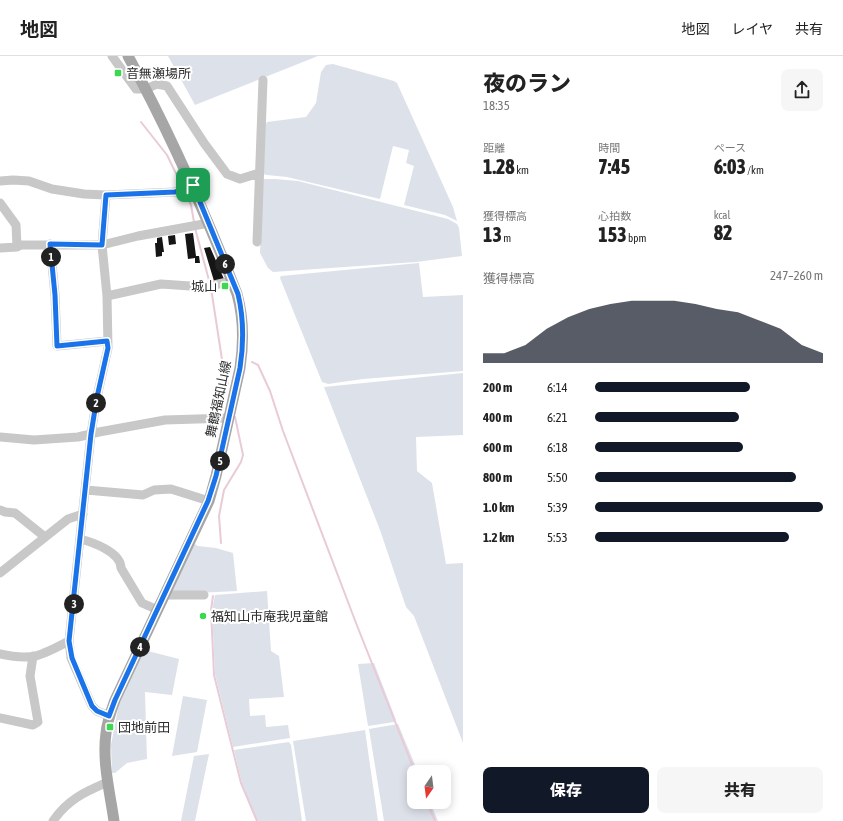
<!DOCTYPE html>
<html lang="ja">
<head>
<meta charset="utf-8">
<style>
  :root { --surface:#fff; --page:#f6f6f6; --text:#222; --muted:#767676; --line:#e0e0e0; --accent:#111827 }
  body { margin:0; font-family:"Asap Condensed","Noto Sans JP",sans-serif; background:var(--page); color:var(--text); height:100vh; display:flex; flex-direction:column; font-size:15px; white-space:nowrap }
  * { box-sizing:border-box; margin:0 }
  p { font-size:13px; color:var(--muted) }
  .icon { flex:none; width:22px; height:22px; fill:none; stroke:currentColor; stroke-width:2; stroke-linecap:round; stroke-linejoin:round }
  .map { position:relative; flex:1; overflow:hidden }
  .details { display:flex; flex-direction:column; background:var(--surface); width:380px }
  .details>* { flex:none }
  .needle { width:26px; rotate:194deg }
  .tools { position:absolute; left:407px; top:709px; display:grid; gap:8px }
  .tools a { display:grid; place-items:center; width:44px; height:44px; border-radius:8px; background:var(--surface); box-shadow:0 2px 10px #0003; font-size:20px }
  .pin { position:absolute; display:grid; place-items:center; width:34px; height:34px; color:#fff; margin:-17px; border-radius:8px; box-shadow:0 2px 6px #0006 }
  .km { position:absolute; width:20px; height:20px; margin:-10px; border-radius:50%; background:#222; color:#fff; font-size:11px; line-height:20px; text-align:center }
  .round { display:grid; place-items:center; flex:none; width:42px; height:42px; border-radius:8px; background:var(--page) }
  .head { display:flex; align-items:center; justify-content:space-between; height:68px; padding:0 20px }
  h1 { font-size:22px; font-weight:800; line-height:30px }
  .figures { display:grid; grid-template-columns:repeat(3,1fr); gap:6px; height:68px; padding:4px 20px }
  .figures div { display:grid; align-content:center }
  .figures b { font-size:20px; font-weight:800 }
  .figures small { font-size:11px; font-weight:400 }
  .figures p { font-size:11px }
  .chart { height:112px; padding:8px 20px }
  .chart p { display:flex; justify-content:space-between }
  .chart svg { width:100%; height:72px; margin-top:4px; fill:var(--accent); opacity:.7 }
  .action { display:flex; gap:8px; margin-top:auto; padding:8px 20px }
  .action a { flex:1; height:46px; border-radius:8px; background:var(--accent); color:#fff; font-size:16px; font-weight:800; line-height:46px; text-align:center }
  .action a+a { background:var(--page); color:var(--text) }
  ul { padding:0 20px; list-style:none; font-size:13px }
  li { display:grid; grid-template-columns:64px 48px 1fr; align-items:center; height:30px }
  li i { height:10px; border-radius:5px; background:var(--accent) }
  header { display:flex; align-items:center; gap:24px; box-sizing:border-box; height:56px; padding:0 20px; background:var(--surface); border-bottom:1px solid var(--line) }
  header strong { font-size:19px }
  nav { display:flex; gap:22px; margin-inline-start:auto; font-size:14px }
  main { display:flex; flex:1; min-height:0 }
  .map>svg:first-child { display:block }
</style>
</head>
<body>
<header>
<strong>地図</strong>
<nav><a>地図</a><a>レイヤ</a><a>共有</a></nav>
</header>
<main>
<div class="map">
<svg width="463" height="765" viewBox="0 0 463 765">
  <rect width="100%" height="100%" fill="#fff"/>
  <path fill="#dde1ea" d="M168 0H318L195 49Z
    M333 8 394 25 397 27 453 151 457 165 445 159 404 149 414 110 406 107 409 94 393 90 380 143 287 121 267 119 263 118 265 70 267 66 306 61 316 47 321 16 326 9Z
    M263 123H275L298 125 448 163 457 168 459 172 462 200 416 206 273 216 268 212 260 197Z
    M419 207 423 241 463 239V315L363 323 328 328 322 326 280 222 281 220Z
    M463 317V379L416 381 417 415 432 427 446 508 463 507V687L414 560 406 551 380 474 324 331Z
    M191 486 198 490 216 492 233 497 237 535 197 537H169Z
    M267 535 271 595 279 600 284 641 249 643 250 660 265 659 266 671 288 669 290 682 233 691 215 618 212 554 215 539Z
    M144 594 179 603 172 639 145 636 147 703 127 707 115 717H112L111 689 119 647Z
    M374 607 396 664 394 666 368 670 358 608Z
    M183 640 207 644 197 696 172 700Z
    M398 668 418 716H414V746H430L438 765H384L369 673Z
    M365 674 378 765H306L293 685Z
    M289 686 291 689 302 765H257L242 727 234 694Z
    M209 698 195 765H181L194 700Z"/>
  <g fill="none" stroke-linecap="round" stroke-linejoin="round">
    <path stroke="#e9cbd7" stroke-width="2" d="M141 66 167 99 182 130
      M185 136 191 149 194 166
      M195 172 210 228
      M211 232 223 310 228 328
      M252 306 258 309 270 335 283 375 356 567 415 716
      M221 487 219 460 224 434 241 406 243 399 235 361
      M213 540 211 554 214 619 241 727 257 765
      M427 746 435 765"/>
  </g>
  <path fill="#151515" d="M193 177 196 200H199L200 207H195V202L188 203 185 178Z
    M175 179 176 188 169 189 168 180Z
    M162 181 164 196H162V200L156 201 155 187H157V182Z
    M210 191 224 223 214 225 204 192Z"/>
  <g fill="none" stroke-linecap="round" stroke-linejoin="round">
    <path stroke="#c8c8c8" stroke-width="9" d="M112 0 136 33H146L157 28 167 30 204 87 227 118 240 123 259 117
      M0 125 13 124 29 125 52 133 84 138 106 139 175 136 193 129
      M106 139 102 189 107 240 108 292 97 341 91 378 69 585 71 602 92 650 97 655 109 660
      M0 147 16 169 17 191
      M257 186 263 24
      M50 188 55 239 57 290 107 285
      M0 192 17 191 21 189H102L138 180 209 167
      M107 240 161 228 205 231 232 225
      M0 381 34 384 78 381 99 376 165 364 229 362
      M86 434 143 439 154 434 171 433 209 445
      M0 454 5 456 15 457 45 481
      M80 483C92 486 121 496 121 512L142 547 158 554
      M0 517 68 463 83 458
      M164 539H204
      M0 598C32 605 41 600 69 585
      M0 662 33 669 38 666 30 620 33 600
      M53 765C68 743 85 736 108 726"/>
    <path stroke="#a6a6a6" stroke-width="11" d="M114 765C110 737 102 706 106 677 107 666 111 655 115 644L209 445 216 420 240 312C244 286 244 263 237 238 205 156 170 77 128 0"/>
  </g>
  <g fill="none" stroke-linecap="round" stroke-linejoin="round">
    <g stroke="#fff" stroke-width="8">
      <path id="route" d="M193 129 238 238C244 263 244 286 240 312L216 420 208 445 115 644 109 660 97 655 92 650 72 602 69 585 91 378 97 341 108 292 107 285 57 290 55 239 50 188 102 189 106 139 175 136Z"/>
    </g>
    <use href="#route" stroke="#1a73e8" stroke-width="5"/>
  </g>
  <g fill="#3ed752" stroke="#fff" stroke-width="1.5">
    <rect x="114" y="13" width="8" height="8" rx="2"/>
    <rect x="221" y="226" width="8" height="8" rx="2"/>
    <circle cx="203" cy="560" r="4"/>
    <rect x="106" y="667" width="8" height="8" rx="2"/>
  </g>
  <g text-anchor="middle" stroke-width="4" stroke-linejoin="round" paint-order="stroke">
    <g font-size="13" fill="#2e2e2e" stroke="#fff" text-anchor="start">
      <text x="126" y="22">音無瀬場所</text>
      <text x="217" y="235" text-anchor="end">城山</text>
      <text x="211" y="565">福知山市庵我児童館</text>
      <text x="118" y="676">団地前田</text>
    </g>
    <g font-size="13" fill="#2e2e2e" stroke="#fff">
      <text transform="translate(218 343) rotate(-78)" y="5">舞鶴福知山線</text>
    </g>
  </g>
</svg>
<div class="tools">
<a><svg class="needle" viewBox="-14 -14 28 28"><path d="M0-13l5 13h-10z" fill="#e53935"/><path d="M0 13l5-13h-10z" fill="#767676"/></svg></a>
</div>
<div class="pin" style="left:193px;top:129px;background:#1e9e55"><svg class="icon" aria-label="arrive" viewBox="0 0 24 24"><path d="M6 21V4h12l-3 4 3 4H6"/></svg></div>
<b class="km" style="left:51px;top:201px">1</b>
<b class="km" style="left:96px;top:347px">2</b>
<b class="km" style="left:74px;top:548px">3</b>
<b class="km" style="left:140px;top:591px">4</b>
<b class="km" style="left:220px;top:405px">5</b>
<b class="km" style="left:225px;top:208px">6</b>
</div>
<section class="details">
<div class="head"><div><h1>夜のラン</h1><p>18:35</p></div><a class="round"><svg class="icon" aria-label="share" viewBox="0 0 24 24"><path d="M12 15V3M7 8l5-5 5 5M5 13v7h14v-7"/></svg></a></div>
<div class="figures">
<div><p>距離</p><b>1.28<small> km</small></b></div>
<div><p>時間</p><b>7:45</b></div>
<div><p>ペース</p><b>6:03<small> /km</small></b></div>
</div>
<div class="figures">
<div><p>獲得標高</p><b>13<small> m</small></b></div>
<div><p>心拍数</p><b>153<small> bpm</small></b></div>
<div><p>kcal</p><b>82</b></div>
</div>
<div class="chart"><p><span>獲得標高</span>247–260 m</p>
<svg viewBox="0 0 160 44" preserveAspectRatio="none"><path d="M0 44V38L10 38L20 33L30 23L40 16L50 11L60 8L70 6L80 6L90 6L100 8L110 11L120 13L130 18L140 23L150 33L160 38V44z"/></svg>
</div>
<ul>
<li><b>200 m</b>6:14<i style="width:68%"></i></li>
<li><b>400 m</b>6:21<i style="width:63%"></i></li>
<li><b>600 m</b>6:18<i style="width:65%"></i></li>
<li><b>800 m</b>5:50<i style="width:88%"></i></li>
<li><b>1.0 km</b>5:39<i style="width:100%"></i></li>
<li><b>1.2 km</b>5:53<i style="width:85%"></i></li>
</ul>
<div class="action"><a>保存</a><a>共有</a></div>
</section>
</main>
</body>
</html>
